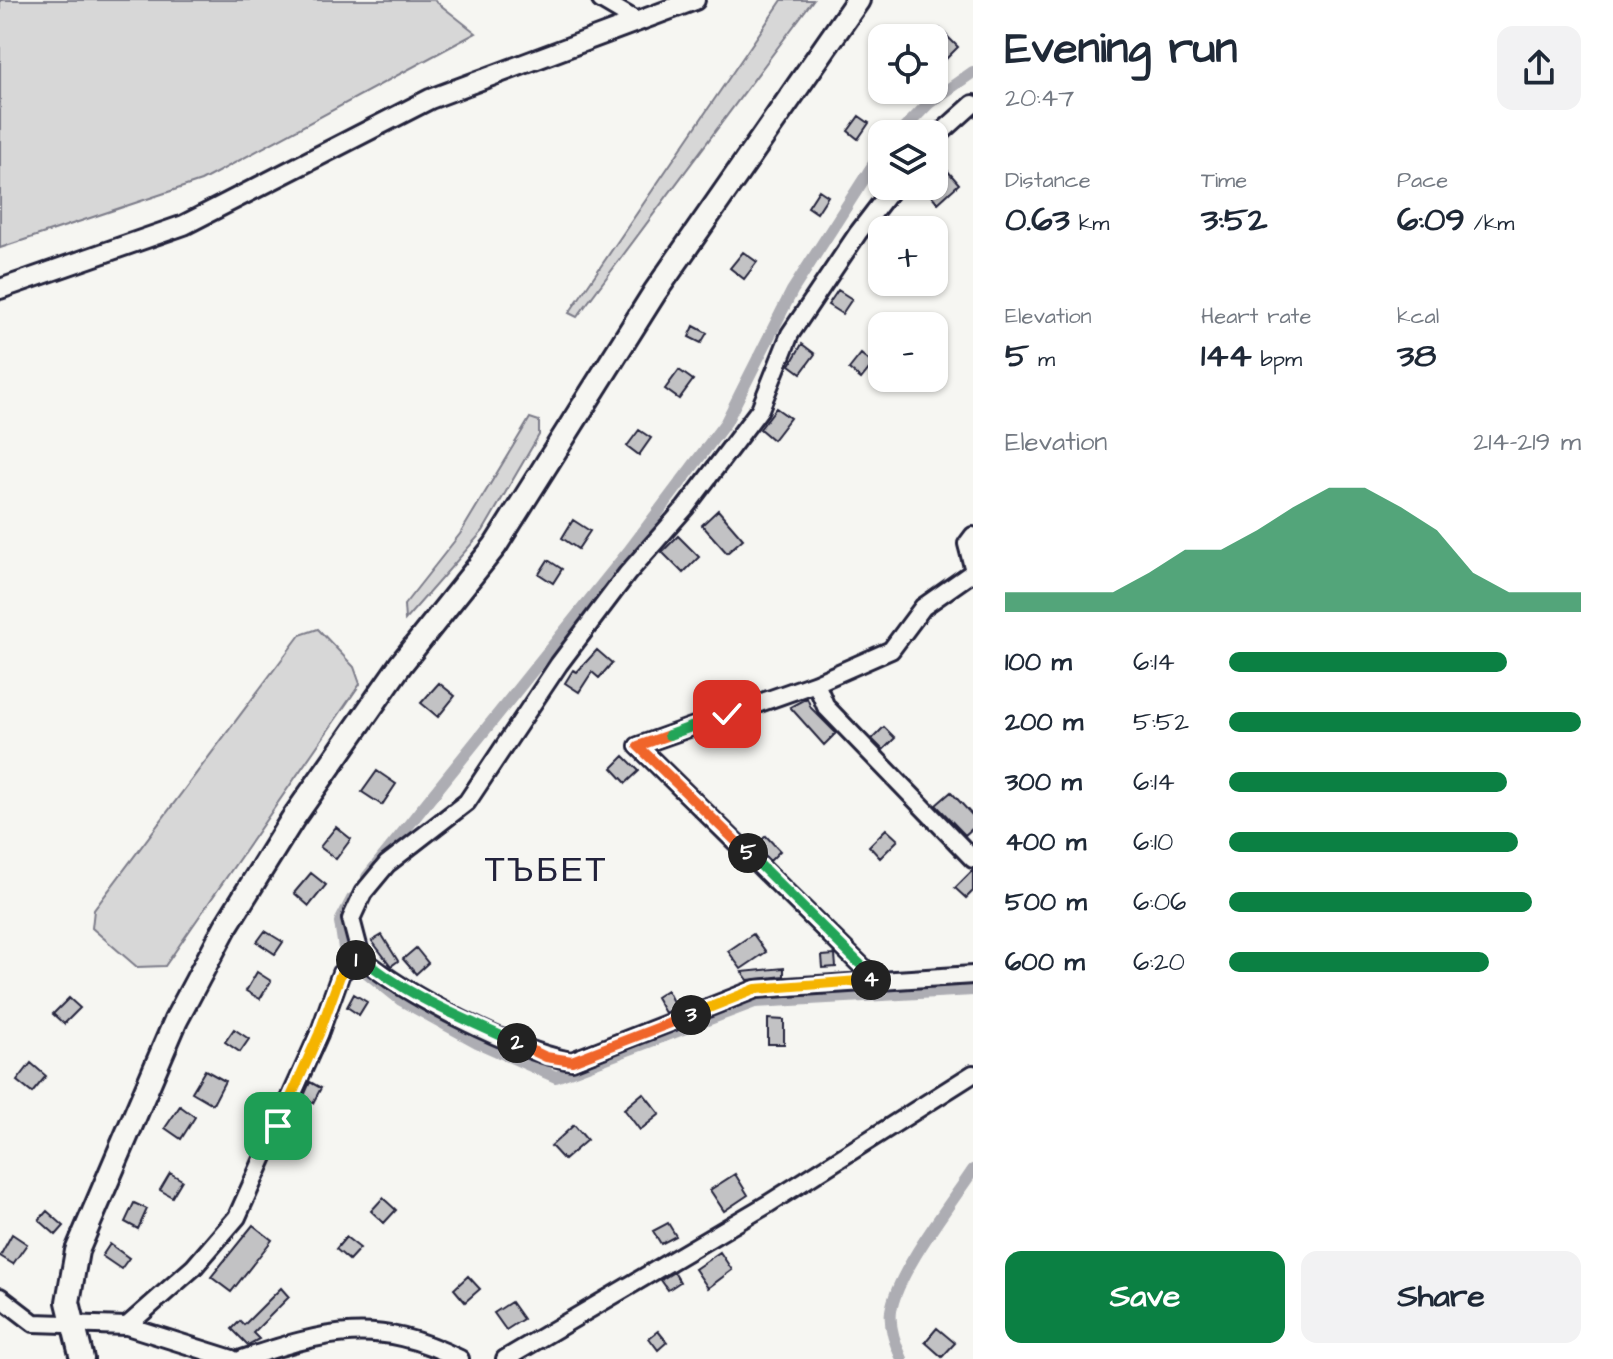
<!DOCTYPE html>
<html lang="en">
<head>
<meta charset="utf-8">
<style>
  :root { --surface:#fff; --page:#f2f2f3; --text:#1f2937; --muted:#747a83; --accent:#0b8043 }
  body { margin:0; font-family:"Architects Daughter",sans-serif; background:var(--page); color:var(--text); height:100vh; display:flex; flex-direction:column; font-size:30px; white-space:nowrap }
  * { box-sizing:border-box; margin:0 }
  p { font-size:26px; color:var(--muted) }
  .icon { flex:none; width:44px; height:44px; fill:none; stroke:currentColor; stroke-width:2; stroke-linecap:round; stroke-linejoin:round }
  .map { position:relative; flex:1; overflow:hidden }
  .side { display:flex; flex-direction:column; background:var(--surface); width:640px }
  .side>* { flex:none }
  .fabs { position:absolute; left:868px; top:24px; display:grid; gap:16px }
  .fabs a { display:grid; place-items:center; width:80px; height:80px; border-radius:16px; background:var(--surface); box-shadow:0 2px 6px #0004; font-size:40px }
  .pin { position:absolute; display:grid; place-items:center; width:68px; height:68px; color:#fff; margin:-34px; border-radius:16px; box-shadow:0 4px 12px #0006 }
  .km { position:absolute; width:40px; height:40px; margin:-20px; border-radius:50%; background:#222; color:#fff; font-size:22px; line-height:40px; text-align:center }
  .round { display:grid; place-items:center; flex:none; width:84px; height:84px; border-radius:16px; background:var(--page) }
  .overview { display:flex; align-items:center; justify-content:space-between; height:136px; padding:0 32px }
  h1 { font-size:44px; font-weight:800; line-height:60px }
  .metrics { display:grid; grid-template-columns:repeat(3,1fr); gap:12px; height:136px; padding:8px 32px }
  .metrics div { display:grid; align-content:center }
  .metrics b { font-size:34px; font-weight:800 }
  .metrics small { font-size:22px; font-weight:400 }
  .metrics p { font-size:22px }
  .chart { height:224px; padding:16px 32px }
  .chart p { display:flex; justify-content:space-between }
  .chart svg { width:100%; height:144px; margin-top:8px; fill:var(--accent); opacity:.7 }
  .action { display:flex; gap:16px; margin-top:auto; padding:16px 32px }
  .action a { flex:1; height:92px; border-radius:16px; background:var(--accent); color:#fff; font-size:32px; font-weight:800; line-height:92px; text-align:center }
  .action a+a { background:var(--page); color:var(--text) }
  ul { padding:0 32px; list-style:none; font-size:26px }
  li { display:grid; grid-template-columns:128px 96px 1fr; align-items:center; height:60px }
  li i { height:20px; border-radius:10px; background:var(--accent) }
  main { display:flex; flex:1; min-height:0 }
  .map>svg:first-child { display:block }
</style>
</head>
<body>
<main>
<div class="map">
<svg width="973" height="1359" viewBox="0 0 973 1359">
  <rect width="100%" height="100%" fill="#f6f6f2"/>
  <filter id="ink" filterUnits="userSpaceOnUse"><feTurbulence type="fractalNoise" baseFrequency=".0125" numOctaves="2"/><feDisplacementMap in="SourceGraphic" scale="16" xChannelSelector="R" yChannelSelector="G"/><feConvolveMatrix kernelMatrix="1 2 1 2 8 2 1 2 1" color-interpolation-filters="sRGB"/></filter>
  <g filter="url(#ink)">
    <path fill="#d7d7d7" stroke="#7c7c89" stroke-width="2" d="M0 0H434L476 33 201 181 0 248Z
      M782 0H813L577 317 569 313Z
      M530 418 539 421V435L483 531 405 620 404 605 460 534Z
      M318 629 354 667 360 684 165 966 137 967 92 928 94 910 300 635Z"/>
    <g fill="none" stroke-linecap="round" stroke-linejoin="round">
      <path stroke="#adadb3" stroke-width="12" d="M899 134 929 103 973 72
        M367 877 628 552 726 422 792 291 882 151
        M352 899 340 922 345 955 401 1000 477 1042 556 1077 755 1002 973 990
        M902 1359C895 1344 889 1327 891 1311 897 1272 950 1205 973 1170"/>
    </g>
    <path fill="#c2c2c4" stroke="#22223b" stroke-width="2" d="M940 29 958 47 940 65 934 58V35Z
      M859 116 869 123 858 139 848 131Z
      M946 169 959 184 938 203 923 186H934V179Z
      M819 190 828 196 817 213 808 207Z
      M743 252 757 262 744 279 730 268Z
      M838 290 852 299 842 314 828 305Z
      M694 326 707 333 701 343 689 337Z
      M802 344 815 354 801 373 790 365Z
      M861 354 873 364 861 379 849 369Z
      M679 370 693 380 679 399 665 389Z
      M776 408 790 418 773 440 760 429Z
      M639 430 651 438 639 455 627 446Z
      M718 510 743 539 727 553 702 525Z
      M573 520 590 531 578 549 562 538Z
      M678 536 699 557 683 573 662 552Z
      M548 560 562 569 553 583 539 574Z
      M597 650 612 663 599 678 592 672 579 692 565 683 573 670 577 672Z
      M439 683 455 696 438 717 421 703Z
      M807 698 811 708 836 733 824 745 790 707Z
      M884 727 895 738 883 750 872 739Z
      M624 756 639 771 626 783 612 768Z
      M377 771 396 784 382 805 362 792Z
      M951 792 973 816V828L965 835 936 805Z
      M336 827 351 839 336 859 320 847Z
      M886 829 898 840 880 858 869 846Z
      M766 836 780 851 770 861 755 846Z
      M973 870V891L966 898 955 888Z
      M311 873 326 885 309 906 294 893Z
      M265 931 283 942 275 954 257 942Z
      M753 934 766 952 741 969 728 951Z
      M382 935 398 961 391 966 372 941Z
      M416 948 428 963 416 974 403 959Z
      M835 955 836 967 823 968 822 956Z
      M784 968V976L748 980 742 972Z
      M257 972 271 981 260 999 246 991Z
      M667 990 676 1008 665 1013 656 997Z
      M354 994 367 1002 359 1015 347 1007Z
      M69 998 80 1008 64 1024 53 1014Z
      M768 1019 784 1020V1044H768Z
      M234 1029 249 1039 240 1052 225 1042Z
      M31 1063 46 1076 32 1093 17 1081Z
      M205 1070 225 1081 213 1104 192 1092Z
      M310 1082 321 1088 313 1103 303 1098Z
      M643 1093 660 1114 640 1130 624 1109Z
      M180 1106 195 1117 181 1139 165 1128Z
      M574 1125 587 1140 564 1160 551 1146Z
      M170 1173 182 1180 172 1197 160 1190Z
      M735 1174 748 1195 724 1211 710 1190Z
      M383 1198 396 1210 384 1223 371 1211Z
      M134 1203 147 1209 138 1229 125 1222Z
      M47 1211 64 1226 56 1235 39 1220Z
      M668 1223 676 1236 661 1244 653 1231Z
      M253 1225 272 1240 231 1292 211 1277Z
      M12 1234 27 1244 13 1264 0 1256Z
      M346 1237 360 1248 349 1260 336 1249Z
      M110 1244 129 1258 121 1269 102 1256Z
      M720 1252 732 1270 708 1288 695 1269Z
      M674 1272 680 1282 668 1290 661 1280Z
      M468 1276 480 1289 465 1302 454 1289Z
      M281 1288 289 1297 253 1333 259 1339 248 1345 232 1329 240 1321 244 1325Z
      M511 1302 523 1319 506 1330 494 1313Z
      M937 1328 955 1343 942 1357 925 1342Z
      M658 1331 667 1342 658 1350 649 1338Z"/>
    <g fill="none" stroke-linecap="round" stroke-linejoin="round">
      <g stroke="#22223b" stroke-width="22">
        <path id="minor" d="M601 0 635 20
          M934 139 973 104
          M973 536 967 544 973 567
          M816 683 826 707 973 859
          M361 957 351 919 363 893 387 864 467 802 559 664 627 574 685 508 760 409 790 334 858 233 894 186
          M876 980 638 746 816 683 891 650 923 607 973 572
          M0 1297 34 1323 127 1326 194 1267 237 1217 319 1034 341 973 361 957C405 995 514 1051 572 1061L756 989 973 975
          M127 1326 232 1359
          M242 1359C327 1331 376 1317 460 1359
          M505 1359 768 1204 973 1074"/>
      </g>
      <g stroke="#22223b" stroke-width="24">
        <path id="tertiary" d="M0 289 184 225 430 99 695 0"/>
      </g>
      <g stroke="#22223b" stroke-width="28">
        <path id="secondary" d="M82 1359 68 1302 77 1251 176 1020 226 926 292 820 401 664 495 546 655 292 858 0"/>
      </g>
      <use href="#minor" stroke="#f6f6f2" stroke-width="16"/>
      <use href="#tertiary" stroke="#f6f6f2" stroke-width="18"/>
      <use href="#secondary" stroke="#f6f6f2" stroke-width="22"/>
    </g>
  </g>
  <g fill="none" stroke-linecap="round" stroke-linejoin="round" filter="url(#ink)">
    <g stroke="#fff" stroke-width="16">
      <path id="split-1" d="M278 1126 319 1034 341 973 356 960"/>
    </g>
    <g stroke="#fff" stroke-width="16">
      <path id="split-2" d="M356 960 361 957C406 996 463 1018 517 1043"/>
    </g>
    <g stroke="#fff" stroke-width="16">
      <path id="split-3" d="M517 1043 546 1057 572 1061 691 1015"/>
    </g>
    <g stroke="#fff" stroke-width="16">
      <path id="split-4" d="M691 1015 756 989 871 980"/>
    </g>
    <g stroke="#fff" stroke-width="16">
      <path id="split-5" d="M748 853 876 980H871"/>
    </g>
    <g stroke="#fff" stroke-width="16">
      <path id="split-6" d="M669 735 638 746 748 853"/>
    </g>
    <g stroke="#fff" stroke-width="16">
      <path id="split-7" d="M669 735 727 714"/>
    </g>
    <use href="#split-1" stroke="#f5b400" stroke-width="10"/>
    <use href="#split-2" stroke="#22a559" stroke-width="10"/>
    <use href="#split-3" stroke="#f0652b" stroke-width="10"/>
    <use href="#split-4" stroke="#f5b400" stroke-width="10"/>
    <use href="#split-5" stroke="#22a559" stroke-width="10"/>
    <use href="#split-6" stroke="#f0652b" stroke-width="10"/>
    <use href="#split-7" stroke="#22a559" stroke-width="10"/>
  </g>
  <g text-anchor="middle" stroke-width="6" stroke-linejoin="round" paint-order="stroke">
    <g font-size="34" letter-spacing="2" fill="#22223b" stroke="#f6f6f2">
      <text x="546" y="881">ТЪБЕТ</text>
    </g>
  </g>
</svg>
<div class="fabs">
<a><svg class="icon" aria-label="locate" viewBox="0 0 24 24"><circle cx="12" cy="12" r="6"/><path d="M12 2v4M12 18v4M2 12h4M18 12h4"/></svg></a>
<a><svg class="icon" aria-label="layers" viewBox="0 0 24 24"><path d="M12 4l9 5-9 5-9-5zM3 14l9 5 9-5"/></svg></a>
<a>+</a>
<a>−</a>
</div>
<div class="pin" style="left:278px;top:1126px;background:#1e9e55"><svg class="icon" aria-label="arrive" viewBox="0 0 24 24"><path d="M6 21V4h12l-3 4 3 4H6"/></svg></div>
<div class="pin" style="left:727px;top:714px;background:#d93025"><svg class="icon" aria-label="check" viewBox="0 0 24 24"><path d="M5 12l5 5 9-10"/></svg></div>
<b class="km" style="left:356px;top:960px">1</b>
<b class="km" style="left:517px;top:1043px">2</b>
<b class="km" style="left:691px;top:1015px">3</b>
<b class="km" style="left:871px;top:980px">4</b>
<b class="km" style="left:748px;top:853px">5</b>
</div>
<section class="side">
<div class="overview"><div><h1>Evening run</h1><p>20:47</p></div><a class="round"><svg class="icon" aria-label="share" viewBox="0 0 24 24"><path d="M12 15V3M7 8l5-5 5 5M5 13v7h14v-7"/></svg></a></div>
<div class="metrics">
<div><p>Distance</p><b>0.63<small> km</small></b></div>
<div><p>Time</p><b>3:52</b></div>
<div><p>Pace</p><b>6:09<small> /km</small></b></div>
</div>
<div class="metrics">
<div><p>Elevation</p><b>5<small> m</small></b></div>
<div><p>Heart rate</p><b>144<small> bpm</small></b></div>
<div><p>kcal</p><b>38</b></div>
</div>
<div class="chart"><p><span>Elevation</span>214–219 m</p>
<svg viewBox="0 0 160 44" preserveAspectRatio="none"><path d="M0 44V38L10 38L20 38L30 38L40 32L50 25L60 25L70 19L80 12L90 6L100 6L110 12L120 19L130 32L140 38L150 38L160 38V44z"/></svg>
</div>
<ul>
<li><b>100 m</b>6:14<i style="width:79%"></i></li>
<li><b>200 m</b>5:52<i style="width:100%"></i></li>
<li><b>300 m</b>6:14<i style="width:79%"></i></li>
<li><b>400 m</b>6:10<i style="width:82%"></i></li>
<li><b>500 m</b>6:06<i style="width:86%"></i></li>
<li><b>600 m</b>6:20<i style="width:74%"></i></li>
</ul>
<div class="action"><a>Save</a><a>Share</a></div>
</section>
</main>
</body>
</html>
